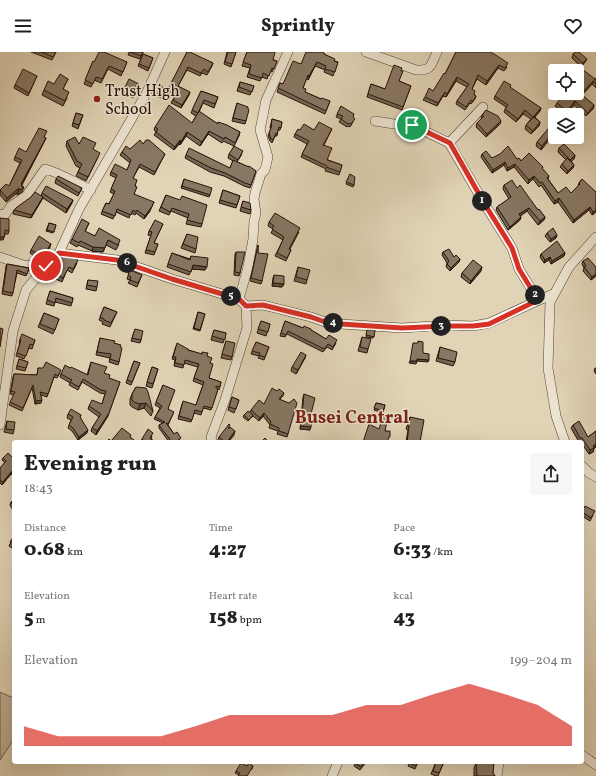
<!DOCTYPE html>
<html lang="en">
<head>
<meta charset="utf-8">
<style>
  :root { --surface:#fff; --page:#f6f6f6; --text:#222; --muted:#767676; --accent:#d93025 }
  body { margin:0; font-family:Vollkorn,serif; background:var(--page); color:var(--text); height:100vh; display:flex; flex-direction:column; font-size:15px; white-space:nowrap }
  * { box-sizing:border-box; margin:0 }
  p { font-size:13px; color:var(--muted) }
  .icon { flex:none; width:22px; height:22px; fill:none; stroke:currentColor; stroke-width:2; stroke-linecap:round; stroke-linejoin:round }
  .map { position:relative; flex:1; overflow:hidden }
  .drawer { position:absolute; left:12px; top:388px; width:572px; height:324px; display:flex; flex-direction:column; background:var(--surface); border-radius:4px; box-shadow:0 4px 16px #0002 }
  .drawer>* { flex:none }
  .tools { position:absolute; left:548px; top:12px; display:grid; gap:8px }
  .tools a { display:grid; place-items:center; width:36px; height:36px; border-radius:4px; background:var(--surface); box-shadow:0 4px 16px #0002; font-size:20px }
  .pin { position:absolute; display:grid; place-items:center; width:34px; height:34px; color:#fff; margin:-17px; border:2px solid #fff; border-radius:50%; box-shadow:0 1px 4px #0007 }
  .km { position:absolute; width:20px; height:20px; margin:-10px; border-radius:50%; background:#222; color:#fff; font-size:11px; line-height:20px; text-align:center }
  .round { display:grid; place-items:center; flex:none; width:42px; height:42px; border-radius:4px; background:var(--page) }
  .summary { display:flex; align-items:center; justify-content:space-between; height:68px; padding:0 12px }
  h1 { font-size:22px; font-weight:800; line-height:30px }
  .metrics { display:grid; grid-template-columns:repeat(3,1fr); gap:6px; height:68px; padding:4px 12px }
  .metrics div { display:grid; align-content:center }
  .metrics b { font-size:20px; font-weight:800 }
  .metrics small { font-size:11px; font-weight:400 }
  .metrics p { font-size:11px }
  .chart { height:112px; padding:8px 12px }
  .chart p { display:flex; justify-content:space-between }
  .chart svg { width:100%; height:72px; margin-top:4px; fill:var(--accent); opacity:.7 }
  header { display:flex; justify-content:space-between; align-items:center; height:52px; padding:0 12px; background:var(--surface); font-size:18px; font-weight:800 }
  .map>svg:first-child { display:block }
</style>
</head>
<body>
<header><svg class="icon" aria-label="menu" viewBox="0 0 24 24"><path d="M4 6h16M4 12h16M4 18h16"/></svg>Sprintly<svg class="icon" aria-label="heart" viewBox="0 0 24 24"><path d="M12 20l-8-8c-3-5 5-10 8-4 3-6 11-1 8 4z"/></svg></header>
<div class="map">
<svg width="596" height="724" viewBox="0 0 596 724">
  <rect width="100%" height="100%" fill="#e1d4b6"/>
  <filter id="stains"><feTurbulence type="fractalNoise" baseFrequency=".005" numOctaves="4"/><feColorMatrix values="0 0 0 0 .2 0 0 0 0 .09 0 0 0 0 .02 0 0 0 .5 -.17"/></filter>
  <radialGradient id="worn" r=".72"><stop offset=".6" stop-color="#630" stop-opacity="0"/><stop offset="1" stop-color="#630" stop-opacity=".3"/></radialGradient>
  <path fill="#c1b399" stroke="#746351" d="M0 640 11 645 14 644V687L0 708Z"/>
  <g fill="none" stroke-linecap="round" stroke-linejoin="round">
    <g stroke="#564334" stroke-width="10">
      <path id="minor" d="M366 0 416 18C432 19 431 13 437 0
        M483 55 449 91 484 151 512 196 519 217 538 248
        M375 69 394 72 412 73 449 91
        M0 162 4 164 11 154 26 144 45 117C61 121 75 131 91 138
        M59 201 117 208 172 227 239 247 246 254 263 253 311 265 328 271 341 272 402 276 447 273 473 274 489 271 555 241
        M0 205 23 213 46 214
        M239 247 248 215 253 187 254 169 256 162 254 147 255 141 261 122 265 118 268 105 260 78 266 48 288 0
        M0 373 13 279 26 238 46 214 59 201 79 157 146 42 165 0
        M212 390 211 385 225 348 247 276 246 254
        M565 390 556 364 548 316 550 250 569 215 596 185
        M582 414 589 421 596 425
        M582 703 596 713
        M332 724 338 710
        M497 724 499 710"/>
    </g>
    <use href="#minor" stroke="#ece3d0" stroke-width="9"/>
  </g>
  <path fill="#756655" stroke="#271309" d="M31 0H56L52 8Z
    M129 0H143L140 7 128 3Z
    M187 0 213 11 212 14 207 23 202 21 200 24 187 18 178 34 189 43 181 56 171 51 175 44 169 39 168 43 164 47 156 44 158 40 168 39Z
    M227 0H236L231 15 224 12Z
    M247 0 277 9 272 20 270 19 267 27 262 25 260 29 247 25 250 16 242 14Z
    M456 0 507 15 504 19 498 16 486 33 477 27 472 37 474 43 476 44 475 47 471 52 470 51 465 58 456 52 457 49 467 35 456 29 446 45 443 44 437 54 423 48 425 45 433 39 445 22Z
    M143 2 153 6 148 19 138 14Z
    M324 2 334 9 338 10 333 24 324 20 325 18 315 14 308 28 306 27 303 36 305 40 321 47 330 49 325 62 277 40 280 31 283 32 301 12Z
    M573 2 587 7 585 10 581 15 572 6Z
    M93 9 94 10H127L121 24 108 17 101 31 94 28 91 35 84 32Z
    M401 19 399 29 411 34 402 58 367 45 371 32 385 37Z
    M37 24 28 44 14 36 15 33Z
    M596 26V36L592 32 593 31 582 43 594 53 593 57 586 64 574 53 566 63 555 54 557 51 563 46 594 28Z
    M68 27 63 37 67 46 63 54 42 43 44 38 54 32Z
    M240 30 254 34 250 43 237 39Z
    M139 32 133 46 123 40 124 37Z
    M510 36 541 56 540 59 535 65 540 70 539 74 531 82 525 77 526 73 531 67 523 62 516 70 504 60 506 55 494 47 495 44Z
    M201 39 218 45 214 56 203 51 199 60 218 72 240 80 239 84 234 94 223 89 222 91 208 82 200 94 186 84 180 93 179 92 174 98 154 83 156 80 154 78 155 75 192 71 196 64 191 61Z
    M237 51 246 69 245 72 232 69Z
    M341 54 353 66V70L350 75 348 74 347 75 339 70 341 67 336 65Z
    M76 61 83 63 78 77 72 74Z
    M482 63 500 72 486 85 476 75 477 71 482 66H481Z
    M272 67 282 70 280 78H278L277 84H275L272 91 270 89 268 84 271 76H270Z
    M555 73V84L551 89 549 88 541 98 536 94 537 90Z
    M332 77 324 93 328 108 342 113 339 123 325 119 326 117 301 105 307 92 294 85 295 82 300 78H314Z
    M44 85 46 86 44 90 22 133V139L17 143 18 140 6 150 0 143V138L9 134 20 111 14 108 15 105 26 100Z
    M67 89 79 92 93 98 98 105 86 129 76 124 80 116 76 114 66 94Z
    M143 92 165 102 154 123 139 115 133 126 135 134 134 142 150 159 144 167 136 161 135 163 131 161 129 166 116 160 113 167 101 162 106 151 109 152 114 142 110 140 116 126 110 123 111 120 127 118 130 111 120 103 122 100Z
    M559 96 575 103 574 107 571 109 574 113 573 116 567 122 560 115 562 112 566 108 558 100Z
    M229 102H242L237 110 256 119 250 136 244 134 224 124 210 120 185 106 186 103 230 116 233 109 228 106Z
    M482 102 492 106 517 107 543 115 542 117 549 124 548 127 558 141H571L578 134 579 131 582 127 596 160 592 163 589 158 573 171 558 150 554 152 541 133 539 135 533 127 528 132 514 115 507 119 504 113 492 121 481 105Z
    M350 122 354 133 353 135 346 132Z
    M56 127 82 136 78 144 55 131Z
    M184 127 210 143 209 145 181 136Z
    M504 133 517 136 545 165 544 168 538 173 527 159 520 164 521 165 520 168 508 178 496 158 497 155 509 147 503 137Z
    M223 138 240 144 236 156 219 151Z
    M42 141 72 151 66 161 43 146 31 166 13 162 14 158 41 144Z
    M166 143 202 172 201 175 186 172 188 166 171 159 169 163 159 159Z
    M243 149 251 158 250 162 240 159Z
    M0 166 9 179 8 182H5L3 188Z
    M269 170 299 180 290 197 291 198 286 209 275 204 283 188 271 181 273 177 268 174Z
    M49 171 56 173 53 181 46 179Z
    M89 171 85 180 95 184 119 192 116 198 106 193 103 200 92 199 78 193 77 195 70 191 72 187Z
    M163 172 154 191 158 192 154 203 145 201 151 184 148 183 149 179Z
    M547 181 557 183 556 186 550 190 545 184Z
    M187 182 196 197 195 201 181 196Z
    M258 193V201L262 229 261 232 250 229Z
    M50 195 42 208H40L30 201 31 198Z
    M236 200 240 221 239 224 234 223 235 202Z
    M443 200 454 205 460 207 459 210 450 219 446 215 447 211 442 203Z
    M172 201 190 207 191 204 205 218 192 217 189 223 167 215Z
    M565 201 564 204 551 212 549 208 544 211 540 205 541 202Z
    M583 209 596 215V224L591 228 583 219 584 216 582 212Z
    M77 211 72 221 67 218 62 230 49 224 50 220Z
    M7 212 29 216 26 224 17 221 12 244 2 242 6 214Z
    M298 215 307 228 306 232 294 229Z
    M130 218 142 223 137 235 128 231 130 228 127 227Z
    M481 219 470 232 461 225 462 221Z
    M274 223 284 232 282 235 272 234 273 226Z
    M88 228 97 235 96 239 86 237Z
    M50 239 73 246 71 254 55 250 54 254 46 252Z
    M104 255 117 260 110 275 102 272 103 270 99 268Z
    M198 260 205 262 200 279 193 277Z
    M44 261 59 267 53 282 38 275Z
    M261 269 270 272 266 284 257 281Z
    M285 269 303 276 311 278 326 287 336 291 332 298 327 295 323 300 287 282 285 285 280 284Z
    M135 277 141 288 140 291 131 289Z
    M214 278 226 281 223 291 211 288Z
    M375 278 373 286 366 285 367 280Z
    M362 285 368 297 367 301 358 299Z
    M100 286 114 291 120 295 119 310 118 313 109 310 110 306 96 303Z
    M20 287 35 288 32 297 29 296 24 307 16 304 20 291H19Z
    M226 289 232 305 231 308 221 306Z
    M256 290 269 295 264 308 258 306 259 304 251 302Z
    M176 294 207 304 210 311 209 326 221 330 219 338 218 337 211 358 203 356 201 363 194 361 191 370 178 367 182 352 196 353 203 333 193 329 198 315 184 311 183 316 174 314 175 308 172 307Z
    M440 295 455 310 453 314 436 309Z
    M305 306 296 322 291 319 292 315Z
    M19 307 28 310 25 319 16 317Z
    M134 309 140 311 131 333 126 331Z
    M91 310 109 326 108 364 96 383 91 379 92 376 99 365 88 357 89 354 102 352 105 342 100 341 82 330 78 338 69 333 70 331 60 325 61 322 70 316 87 323Z
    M152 315 158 317 152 336 146 334Z
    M38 316 60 321 57 326 54 325 47 345 41 343V351L35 352 32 336 22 359 9 353 14 343 10 342 13 325 14 322 37 323Z
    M595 316H596V322L594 319Z
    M163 333 168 357 173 362 168 373 174 382 180 388 178 390H169L159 376V373L163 371 154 367 160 356 155 353Z
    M136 335 153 359 151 364 144 356 138 358 132 355 130 353V347L132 342Z
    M277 339 284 341 283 344 280 347 288 382 287 385 277 382 278 379 269 376 270 373 263 364 259 369 253 364 248 369 243 365 244 363 250 360 251 358 264 352Z
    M304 342 310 378 300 377 303 345Z
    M232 345 239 348 234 361 228 358Z
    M376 351 385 353 383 361 374 358Z
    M68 362 81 363 80 365 87 381 78 388 72 379 68 376 71 368 67 366Z
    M410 365 420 390H406L408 378 406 377Z
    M7 369 14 378 13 382 4 380Z
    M573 373 588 385 596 379V395L594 396 593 400 589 402 582 392V390L580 389 579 390 571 376Z
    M229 376 234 383 228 390H220L218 388 219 385Z
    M152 384 151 386 154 390H141L142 387Z
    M3 406 14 407V425L11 422 2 433 0 431V416L5 411 2 408Z
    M14 448V460L10 453 11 450Z
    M582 459 593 463 590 469 582 464Z
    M14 484V497L9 494Z
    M298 710H304L303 712Z
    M356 710H366L360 718 354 714Z
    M410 710H418L415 717 408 714Z
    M436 710 443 712 438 724H436L431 722Z
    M482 710H492L493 721 495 724H474V716L476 711H482Z
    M247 714H253L252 717 239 723 235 721 236 719Z"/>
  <path fill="#5f5345" stroke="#271309" d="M587 7 585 10 581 15 583 11Z
    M317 10 308 28 309 24Z
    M499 13 498 16 486 33 487 29Z
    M457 25 456 29 446 45 447 42Z
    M595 27 593 31 580 45 581 42Z
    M169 39 168 43 164 47 165 44Z
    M190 40 189 43 181 56 182 53Z
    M445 40 443 44 437 54 438 51Z
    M575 49 574 53 566 63 567 59Z
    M594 53 593 57 586 64 588 61Z
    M541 56 540 59 532 68 533 65Z
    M525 58 523 62 516 70 518 67Z
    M501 69 500 72 486 85 487 82Z
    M540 70 539 74 531 82 533 79Z
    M209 79 208 82 200 94 202 90Z
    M187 80 186 84 180 93 181 90Z
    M555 82V84L551 89 552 86Z
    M550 84 549 88 541 98 542 94Z
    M46 86 44 90 20 136 21 132Z
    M180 88 179 92 174 98 175 95Z
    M575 103 574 107 569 111 570 108Z
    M505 110 504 113 492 121 493 118Z
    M515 112 514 115 507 119 508 116Z
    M574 113 573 116 567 122 568 119Z
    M534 124 533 127 528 132 529 128Z
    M24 135 22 140 17 143 18 139Z
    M19 136 18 140 6 150 7 146Z
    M43 145 41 149 31 166 32 163Z
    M559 146 558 150 554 152 555 149Z
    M73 148 72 151 66 161 67 157Z
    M154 150 150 159 144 167 145 164Z
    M590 155 589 158 573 171 574 168Z
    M529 156 527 159 518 166 519 162Z
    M596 158V160L592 163 593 160Z
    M521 165 520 168 508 178 510 175Z
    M545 165 544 168 538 173 540 169Z
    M557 183 556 186 550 190 551 187Z
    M0 185H4L3 188H0Z
    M108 188 103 200 92 199 93 195Z
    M51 192 50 195 42 208H40L41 204Z
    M565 201 564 204 551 212 552 209Z
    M550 205 549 208 544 211 545 208Z
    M460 207 459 210 450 219 451 216Z
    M193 213 207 215 205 218 192 217Z
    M482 215 481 219 470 232 471 229Z
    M596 222V224L591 228 592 225Z
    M273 231 284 232 282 235 272 234Z
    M306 303 305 306 296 322 298 318Z
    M417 307 429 308 428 310 416 309Z
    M410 309H417L416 312 409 311Z
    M120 330 108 364 96 383 97 379Z
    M42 348 41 351 35 352 36 349Z
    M146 351 144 356 138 358 140 352Z
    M264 361 263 364 259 369 260 366Z
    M301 374 311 375 310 378 300 377Z
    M88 378 87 381 78 388 79 385Z
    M235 379 234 383 228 390H227Z
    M596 392V395L594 396 593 400 589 402 590 398 593 394Z
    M12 419 11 422 2 433 3 430Z"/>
  <path fill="#887763" stroke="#271309" d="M41 0H56L53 5Z
    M99 0H104L127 10 123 20 109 14 102 27 96 25 93 32 85 28 93 9 94 10Z
    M130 0H143L141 4Z
    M187 0H190L213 11 208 20 204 17 201 21 188 15 178 34 190 40 182 53 173 48 177 41 169 35Z
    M228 0H236L232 12 225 10Z
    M247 0H275L273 8 277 9 274 17 272 16 269 24 263 21 262 26 249 22 251 13 243 10Z
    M306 0H323L324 1V2L335 7 334 9 338 10 335 20 325 17 326 14 317 10 309 24 308 23 303 36 306 37 305 40 321 47 322 46 330 49 326 59 278 36 280 31 283 32 293 9 301 12Z
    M456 0H491L508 11 505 16 499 13 487 29 478 23 472 37 475 39 474 43 476 44 473 49 471 48 466 55 457 49 469 32 457 25 447 42 445 40 438 51 425 45 429 36 433 39 444 21 445 22Z
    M575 0H579L587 7 583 11 573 2Z
    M143 2 153 6 149 16 139 12Z
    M394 13 402 16 401 19H403L399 29 411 34 403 55 368 42 371 32 385 37Z
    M23 17 37 24 29 41 15 33Z
    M582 17 595 27 581 42 594 53 588 61 575 49 567 59 557 51 562 45 563 46 566 41H577V24Z
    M60 22 68 27 63 37 69 40 65 49 44 38 48 29 54 32Z
    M596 26V32L593 29Z
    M129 27 139 32 135 42 124 37Z
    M504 29 511 33 510 35 541 56 533 65 525 58 518 67 505 57 508 53 495 44Z
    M240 30 254 34 252 40 239 35Z
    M161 34 169 39 165 44 158 40Z
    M201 39 218 45 215 52 204 48 198 61 192 58Z
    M237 51 248 55V57L249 58 246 69 233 66Z
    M169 53 192 71 199 59 218 72V70L227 73 240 80 235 91 225 85 224 87 209 79 202 90 187 80 181 90 180 88 175 95 156 80 158 77 155 75Z
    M341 54 354 62 353 65 355 67 351 72 349 71 348 72 341 67 343 64 337 62Z
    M486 58 498 64 501 69 487 82 477 71 484 64 482 63Z
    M76 61 83 63 79 73 73 71Z
    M534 65 540 70 533 79 526 73Z
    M272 67 282 70 281 76 279 75 277 82 276 81 273 88 271 87 269 81 272 73H271Z
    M319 70 332 77 323 93 332 96 327 108 342 113 340 120 326 115 327 114 302 102 309 89 295 82 298 77 300 78 304 72 314 78Z
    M553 71 555 73V82L552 86 550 84 542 94 537 90Z
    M39 76 47 79 44 85 46 86 21 132 22 133 21 134 24 135 18 139 19 136 7 146 0 138 6 132 9 134 22 108 15 105 19 96 26 100Z
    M75 85 79 92 83 85 96 91 93 97 100 101 88 125 78 120 82 112 77 109 67 89Z
    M140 88 143 92 146 88H149L165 102 155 120 140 112 133 126 137 128 135 134 137 135 134 142 154 150 151 156 145 164 137 158 136 160 133 158 131 163 117 157 115 164 102 159 106 151 109 152 115 139 111 137 117 123 111 120 115 112 127 118 131 108 122 100 126 94 130 97Z
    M564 92 575 103 570 108 559 96Z
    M234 94 243 99 238 108 229 102Z
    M508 94 517 107 519 106 521 109 529 101 543 115 542 116 549 124 547 126 558 141 566 135 571 141 580 132 579 131 582 127 596 140V158L593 160 590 155 574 168 559 146 555 149 542 130 540 131 534 124 529 128 515 112 508 116 505 110 493 118 482 102 486 99 492 106 500 102Z
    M189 96 230 116 233 108 249 115V114L256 119 251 133 245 131 225 121 211 116 186 103Z
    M567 106 574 113 568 119 562 112Z
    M350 122 355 125 354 133 346 130Z
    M58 124 82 136 79 141 56 127Z
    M184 127 212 136 210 143 182 134Z
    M512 128 517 136 520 133 538 158 539 157 545 165 540 169 529 156 519 162 521 165 510 175 497 155 511 145 504 133Z
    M46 134 73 148 67 157 42 141Z
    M223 138 240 144 237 153 220 148Z
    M35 140 43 145 32 163 14 158 17 155 31 145Z
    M166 143 180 148 182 144 207 153 202 172 187 168 189 162 172 156 170 160 161 155Z
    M243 149 250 151 251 158 241 155Z
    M275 161 300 176 289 197 291 198 287 206 277 201 284 185 272 177 274 174 269 170Z
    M0 166 9 167V179L5 178 4 185H0Z
    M82 167 89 171 85 179 95 184 99 176 120 188 118 193 108 188 105 196 93 195 80 189 79 191 72 187Z
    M155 168 163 172 154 191 158 192 155 200 146 198 152 180 149 179Z
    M49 171 56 173 54 180 47 178Z
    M553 176 557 183 551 187 547 181Z
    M187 182 198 185 196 197 183 192Z
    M39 184 51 192 43 204H41L31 198Z
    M557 189 565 201 552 209 550 205 545 208 541 202Z
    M258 193V201L268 202 262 229 251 226Z
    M449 197 454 205 456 203 460 207 451 216 447 212 449 209 443 200Z
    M236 200H245L240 221 235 220Z
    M172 201 190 208 191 204 208 206 207 215 193 213 191 220 168 212Z
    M62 204 74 205 78 208 73 217 69 215 63 226 50 220 54 212Z
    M588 206 596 215V222L592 225 584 215 586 214 583 209Z
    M473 208 482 215 471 229 462 221Z
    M7 212 29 216 27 222 17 218 13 241 3 239Z
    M298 215 310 218 307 228 296 225Z
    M130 218 142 223 138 231 130 228 131 225 128 223Z
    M274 223 284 224V232L273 231Z
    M88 228 98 229 97 235 87 233Z
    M50 239 73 246 72 251 56 246 55 251 47 248Z
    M104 255 117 260 111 271 104 268V267L100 265Z
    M198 260 205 262 200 278 194 276Z
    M44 261 59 267 55 278 40 272Z
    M261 269 270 272 268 280 258 277Z
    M285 269 303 276 304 274 311 277V278L326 287 329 283 337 288 333 295 328 292 324 297 288 279 286 283 281 281Z
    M0 276 3 277 0 295Z
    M135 277 143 279 141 288 132 286Z
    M214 278 226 281 225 288 212 284Z
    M367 278H375L374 285 366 283Z
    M22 282 35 288 33 293 30 292 26 304 17 301 21 288 20 287Z
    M362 285 371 287 368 297 360 295Z
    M100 286 115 289 114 291 121 293 120 295 122 296 119 310 110 307 111 302 97 300Z
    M226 289 235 291 232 305 222 302Z
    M418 289 423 290V301L429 302V308L417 307V309H410L413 291H418Z
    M256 290 269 295 265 305 259 303 260 301 252 299Z
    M177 291 188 297V298L202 302V300L208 301 207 304 212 306 210 311 213 312 209 326 221 330 220 335 216 334V336L218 337 212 356 204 354 202 360 195 358 192 368 179 364 183 349 196 353 204 330 194 326 199 312 185 308 184 313 175 311 176 305H173Z
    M440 295 457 300 455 310 438 306Z
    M301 300 306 303 298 318 292 315Z
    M19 307 28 310 26 316 17 314Z
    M134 309 140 311 132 330 127 328Z
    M46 310 61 318 58 324 55 322 48 342 40 340 42 348 36 349 33 333 23 356 10 350 15 340 11 339 14 322 37 323 38 316H43Z
    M91 310 107 315 104 321 110 323 109 326 120 330 109 361 97 379 92 376 101 362 89 354 92 348 102 352 106 339 101 338 83 327 79 335 70 330 72 328 61 322 65 313 70 316 71 315 88 323Z
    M152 315 158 317 153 332 147 330Z
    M163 333 175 338 168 357 174 360 168 372 166 371 174 382 177 380 181 386 176 390H172L159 373 165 370 155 365 162 354 156 350Z
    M136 335 146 336 148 340 153 359 146 351 140 352 134 350 132 348V342Z
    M272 336 277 339 279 337 284 341 279 347 289 351 294 347 297 351 288 382 279 379V376L270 372 271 370 264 361 260 366 251 358 259 348 264 352Z
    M304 342 315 346 310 366H312L311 375 301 374Z
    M232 345 239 348 236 357 229 355Z
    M376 351 385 353 383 359 374 356Z
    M71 357 81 363 80 365 88 378 79 385 73 376 69 373 73 365 68 362Z
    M248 359 253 363 249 368 244 363Z
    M383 364 388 365 385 379H390V385H389L387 390H363L369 372 379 377Z
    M410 365 424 368 420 390H407L409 374H408Z
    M7 369 15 370 14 378 6 377Z
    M579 369 588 385 596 379V392L593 394 594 396 590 398 582 386H580L573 373Z
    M229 372 230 373 228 377 230 375 235 379 227 390H225L219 385Z
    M122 376 131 383 130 385 134 388 132 390H106L109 387 111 389Z
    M148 377 153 381 150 386 154 390H146L142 387Z
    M265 386 268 390H261Z
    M8 401 14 407V422L12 419 3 430 0 428V416L6 409 3 406Z
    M14 448V455L11 450Z
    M585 454 595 459 591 466 582 460Z
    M14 484V492L10 490Z
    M356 710H365L361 715 355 711Z
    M410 710H418L416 714 410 711Z
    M436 710 443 712 439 721 433 719Z
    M484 710H494L493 721 495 724H477L476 711H484Z
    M241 711 247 714 249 711 253 714 247 724H238L240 721 236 719Z"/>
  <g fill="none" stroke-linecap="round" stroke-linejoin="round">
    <g stroke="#fff" stroke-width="8">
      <path id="route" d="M46 214 59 201 117 208 172 227 239 247 246 254 263 253 311 265 328 271 341 272 402 276 447 274H473L489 272 538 248 519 217 512 196 484 151 450 91 412 73"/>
    </g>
    <use href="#route" stroke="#d93025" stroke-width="5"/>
  </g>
  <circle fill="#8f2418" stroke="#ece3d0" stroke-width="1.5" cx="97" cy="47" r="4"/>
  <g text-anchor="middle" stroke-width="3" stroke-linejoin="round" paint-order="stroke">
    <g font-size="16" fill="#271309" stroke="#ece3d0" text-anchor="start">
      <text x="105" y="44">Trust High<tspan x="105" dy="18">School</tspan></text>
    </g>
    <g font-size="18" font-weight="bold" fill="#7a1f14" stroke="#ece3d0">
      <text x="352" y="371">Busei Central</text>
    </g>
  </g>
  <rect width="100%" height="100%" filter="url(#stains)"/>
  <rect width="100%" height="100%" fill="url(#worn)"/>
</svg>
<div class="tools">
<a><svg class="icon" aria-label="locate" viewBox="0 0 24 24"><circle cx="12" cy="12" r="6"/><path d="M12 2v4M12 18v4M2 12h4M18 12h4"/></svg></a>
<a><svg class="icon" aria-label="layers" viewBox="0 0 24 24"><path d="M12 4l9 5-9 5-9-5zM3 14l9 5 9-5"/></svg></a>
</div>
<div class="pin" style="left:412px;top:73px;background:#1e9e55"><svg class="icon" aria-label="arrive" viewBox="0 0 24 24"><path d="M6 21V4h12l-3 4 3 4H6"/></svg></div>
<div class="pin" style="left:46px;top:214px;background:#d93025"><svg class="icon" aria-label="check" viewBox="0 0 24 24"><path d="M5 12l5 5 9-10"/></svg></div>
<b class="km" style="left:482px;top:149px">1</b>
<b class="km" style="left:535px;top:243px">2</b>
<b class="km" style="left:441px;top:274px">3</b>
<b class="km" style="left:333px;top:271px">4</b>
<b class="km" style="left:231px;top:244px">5</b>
<b class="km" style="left:127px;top:211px">6</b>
<section class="drawer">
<div class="summary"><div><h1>Evening run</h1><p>18:43</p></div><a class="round"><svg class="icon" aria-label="share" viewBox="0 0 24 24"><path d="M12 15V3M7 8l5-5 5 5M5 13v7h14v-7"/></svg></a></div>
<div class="metrics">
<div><p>Distance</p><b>0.68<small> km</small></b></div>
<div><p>Time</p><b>4:27</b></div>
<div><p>Pace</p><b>6:33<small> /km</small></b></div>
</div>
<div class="metrics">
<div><p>Elevation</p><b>5<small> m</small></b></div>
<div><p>Heart rate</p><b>158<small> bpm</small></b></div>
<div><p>kcal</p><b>43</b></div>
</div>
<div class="chart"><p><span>Elevation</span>199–204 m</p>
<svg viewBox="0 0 160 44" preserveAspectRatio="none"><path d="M0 44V32L10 38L20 38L30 38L40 38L50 32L60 25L70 25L80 25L90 25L100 19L110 19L120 12L130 6L140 12L150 19L160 32V44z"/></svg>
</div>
</section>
</div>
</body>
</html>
